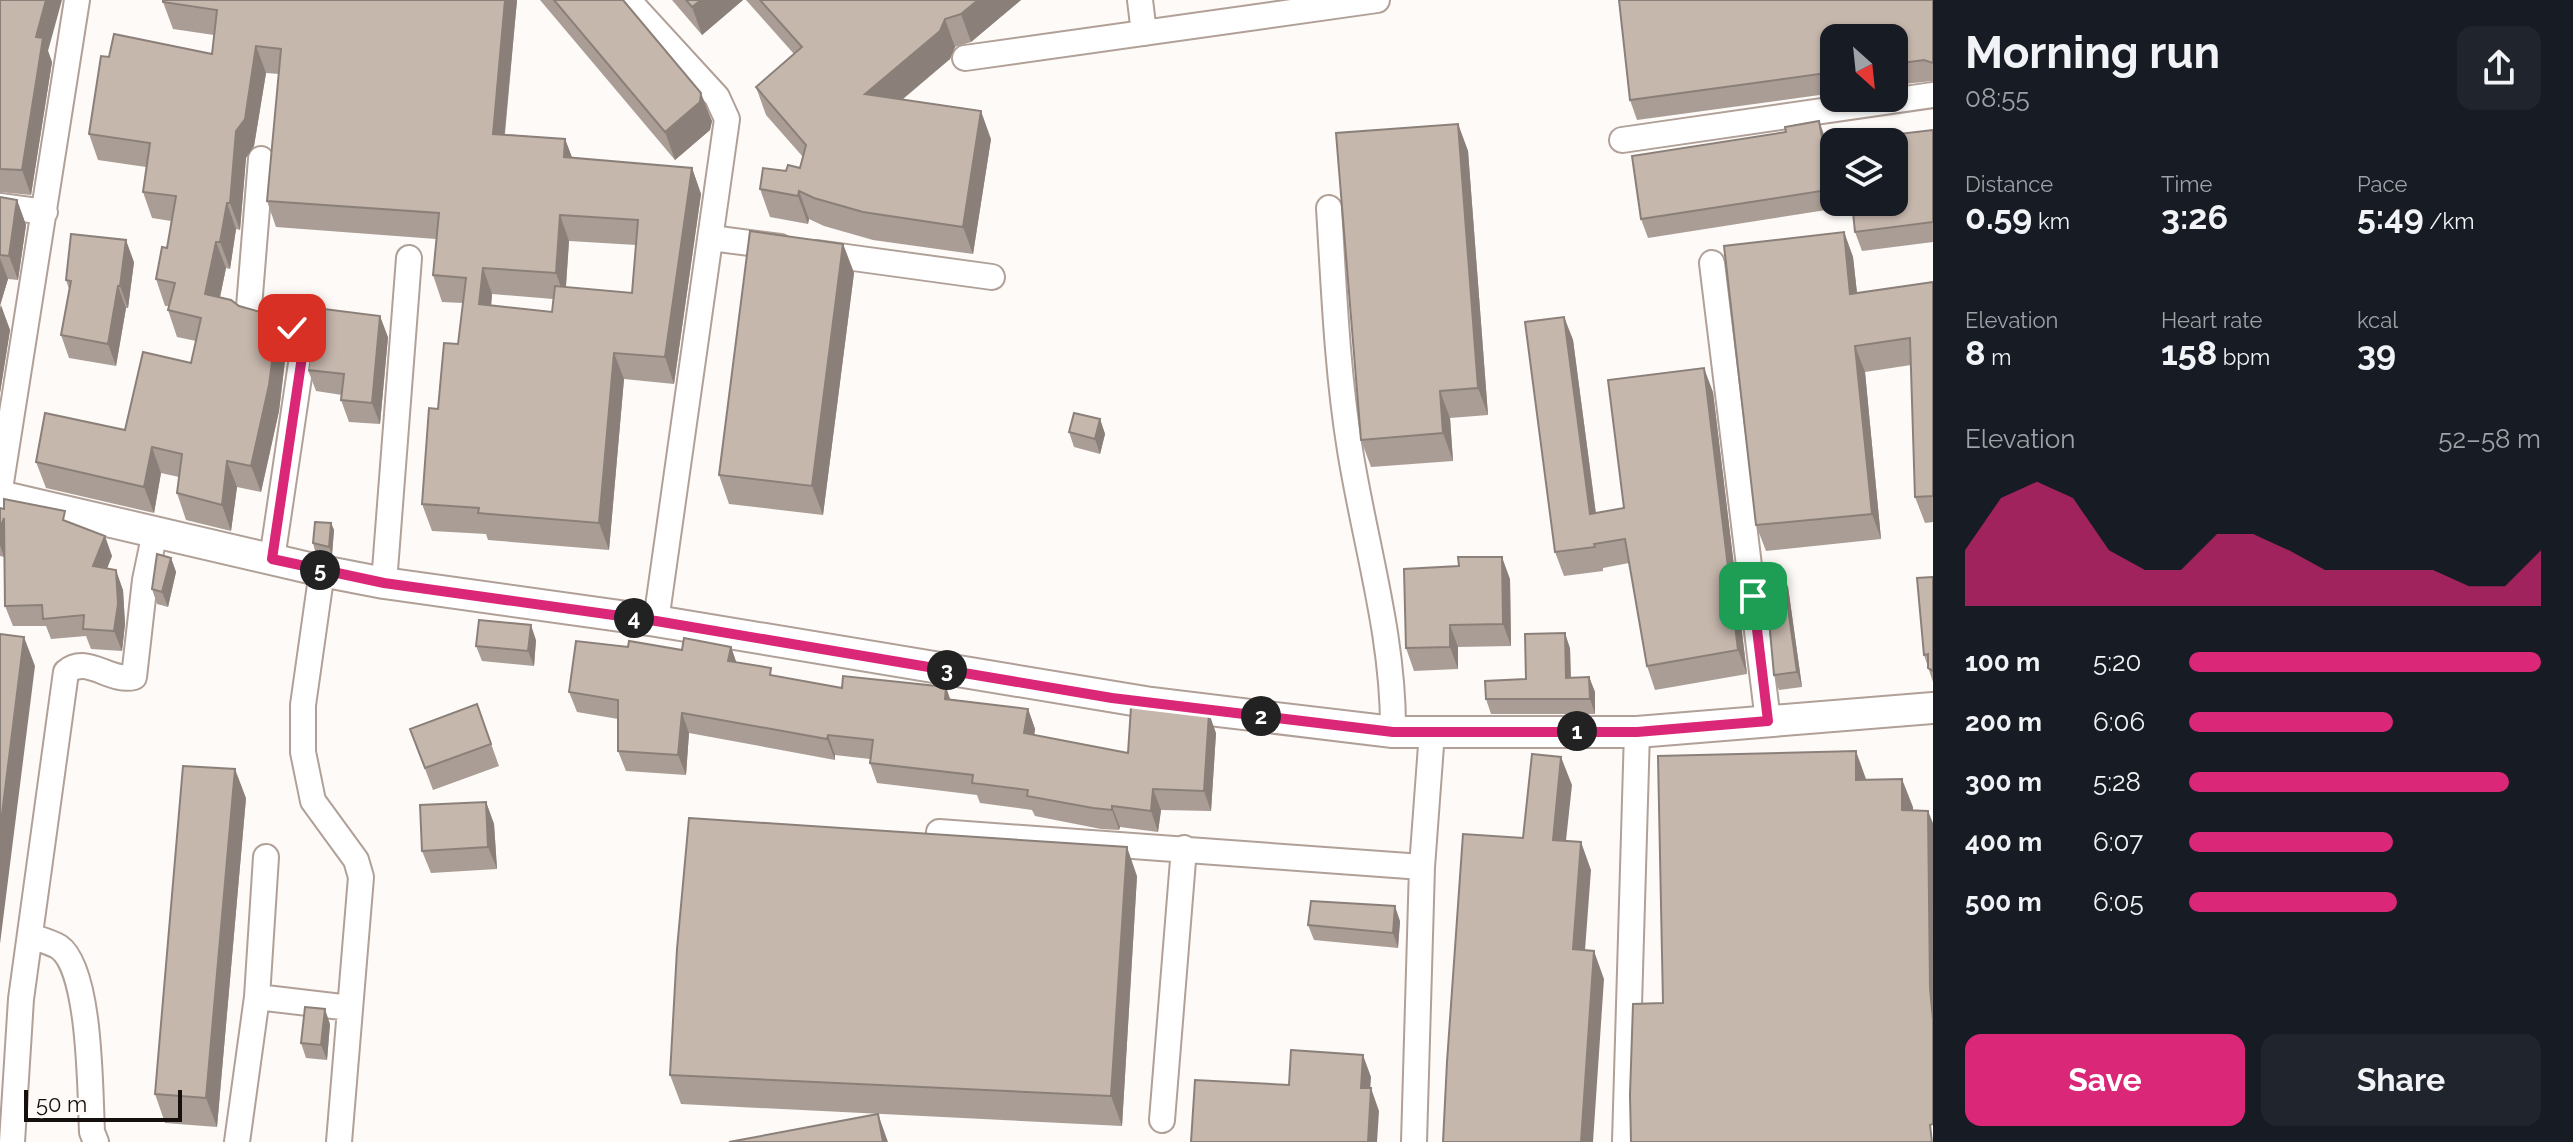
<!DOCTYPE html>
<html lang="en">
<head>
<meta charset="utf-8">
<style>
  :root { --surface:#171b24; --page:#20242c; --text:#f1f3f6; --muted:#9ea1a6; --accent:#db2777 }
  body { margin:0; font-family:Raleway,sans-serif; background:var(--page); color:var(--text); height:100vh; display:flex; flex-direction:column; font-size:30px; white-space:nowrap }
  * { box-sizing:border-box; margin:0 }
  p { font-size:26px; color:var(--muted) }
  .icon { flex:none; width:44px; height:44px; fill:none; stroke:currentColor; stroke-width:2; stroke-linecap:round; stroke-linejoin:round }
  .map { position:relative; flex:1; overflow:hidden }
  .sheet { display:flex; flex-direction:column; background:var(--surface); width:640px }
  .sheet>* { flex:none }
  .needle { width:52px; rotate:153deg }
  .controls { position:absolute; left:1820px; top:24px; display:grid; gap:16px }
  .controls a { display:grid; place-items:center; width:88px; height:88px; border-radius:16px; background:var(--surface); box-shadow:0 2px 6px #0004; font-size:40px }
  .scale { position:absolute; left:24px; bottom:20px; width:158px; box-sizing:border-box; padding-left:8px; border:4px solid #15100d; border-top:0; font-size:22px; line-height:28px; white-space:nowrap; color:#15100d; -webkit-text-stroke:6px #fdfaf8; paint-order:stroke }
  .pin { position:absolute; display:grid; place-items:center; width:68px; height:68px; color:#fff; margin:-34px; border-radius:16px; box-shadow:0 4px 12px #0006 }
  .km { position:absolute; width:40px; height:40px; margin:-20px; border-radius:50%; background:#222; color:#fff; font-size:22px; line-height:40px; text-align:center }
  .round { display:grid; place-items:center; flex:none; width:84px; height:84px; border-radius:16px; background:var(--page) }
  .overview { display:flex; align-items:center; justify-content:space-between; height:136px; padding:0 32px }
  h1 { font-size:44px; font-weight:700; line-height:60px }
  .stats { display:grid; grid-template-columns:repeat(3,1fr); gap:12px; height:136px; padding:8px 32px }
  .stats div { display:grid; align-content:center }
  .stats b { font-size:34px; font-weight:700 }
  .stats small { font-size:22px; font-weight:400 }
  .stats p { font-size:22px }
  .chart { height:224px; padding:16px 32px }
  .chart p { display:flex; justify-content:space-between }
  .chart svg { width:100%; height:144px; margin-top:8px; fill:var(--accent); opacity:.7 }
  .action { display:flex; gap:16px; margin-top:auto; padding:16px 32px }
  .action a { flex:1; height:92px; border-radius:16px; background:var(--accent); color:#fff; font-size:32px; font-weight:700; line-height:92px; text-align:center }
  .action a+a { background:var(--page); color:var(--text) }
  ul { padding:0 32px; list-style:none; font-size:26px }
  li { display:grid; grid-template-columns:128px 96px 1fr; align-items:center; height:60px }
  li i { height:20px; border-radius:10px; background:var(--accent) }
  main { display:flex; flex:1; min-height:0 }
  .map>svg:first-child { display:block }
</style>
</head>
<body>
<main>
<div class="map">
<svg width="1933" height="1142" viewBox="0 0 1933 1142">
  <rect width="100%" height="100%" fill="#fdfaf8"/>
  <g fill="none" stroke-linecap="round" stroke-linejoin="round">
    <g stroke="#b0a097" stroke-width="28">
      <path id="minor" d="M628 0 717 97 727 119 656 621
        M1140 0 1144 33
        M965 58 1377 0
        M1622 140 1933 95
        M261 159 249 307 253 318 297 330 302 339 303 350 272 559
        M0 206 45 212
        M1329 208C1334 289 1337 370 1350 450 1365 544 1394 636 1393 732
        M711 238 780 247
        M817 253 992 277
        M1712 263 1768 721
        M0 489 77 0
        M322 571 303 705V752L313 801 356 860 361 877 339 1142
        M384 583 409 258
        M939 832 1422 867
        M30 936C39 939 51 942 59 947 91 969 90 1093 92 1132L96 1142
        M257 997 266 857
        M1162 1120 1184 848
        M12 1142 21 999 66 672C87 654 110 683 134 677L145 580 155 532
        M237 1142 257 997 350 1008
        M1414 1142 1422 867 1432 732
        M1625 1142 1637 732"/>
    </g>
    <g stroke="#b0a097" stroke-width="34">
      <path id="major" d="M0 496 322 571 384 583 656 621 1151 703 1393 732H1637L1933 708"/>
    </g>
    <use href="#minor" stroke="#fff" stroke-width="24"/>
    <use href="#major" stroke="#fff" stroke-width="30"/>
  </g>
  <path fill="#aa9d95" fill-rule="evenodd" d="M0 0 48 51 52 62 31 195 0 192Z
    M517 0 505 134 565 139 572 158 692 168 701 194 674 384 624 379 609 550 488 540 486 534 432 531 422 504 438 409 458 344 463 303 442 302 433 275 436 239 276 227 267 201 279 74 266 73 254 146 246 158 240 230 236 229 230 269 226 268 220 297 239 306 278 317 287 344 279 411 261 492 237 487 231 531 186 520 177 493 179 477 161 473 154 513 46 488 36 462 125 430 191 363 196 341 177 337 168 310 169 306H165L156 279 167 248 171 221 152 218 143 192 146 167 98 160 89 134 109 57 212 54 214 35 173 29 163 2ZM569 241 636 245 632 293 566 287ZM492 294 553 299 552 312 491 306Z
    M540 0H623L712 121 710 130 675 160Z
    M672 0H743L702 35Z
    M746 0H1021L971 42 955 47 950 59 902 100 991 139 973 254 873 240 824 226 809 219 808 224 770 217 760 189 786 171 800 168 803 157 766 115 756 87 794 54Z
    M1933 0V81L1894 85V38H1834V93L1637 120 1630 100Z
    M1819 121 1826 142 1933 130V242L1862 251 1855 232 1852 206 1648 238 1641 219 1786 132ZM1834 142 1894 202H1834Z
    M1458 124 1468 151 1488 415 1450 418 1453 461 1371 467 1361 440Z
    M0 197 17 200 26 225 18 280 8 279 0 305 10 330 0 393Z
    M1844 232 1853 257 1857 293 1933 282V522L1925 523 1915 497 1911 365 1865 372 1881 539 1766 551 1756 525Z
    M843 244 854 273 823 515 729 504 719 475Z
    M134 262 128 308H126L116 366 69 358 61 335 69 289 66 280Z
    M1564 317 1573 340 1596 513 1624 508 1713 392 1747 674 1655 690 1647 666 1629 563 1603 568V571L1564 576 1555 552Z
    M388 337 380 424 349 422 341 400 342 395 316 391 308 370Z
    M1100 419 1105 434 1100 454 1074 447 1069 432Z
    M0 508 69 522 112 556 107 568 123 590 125 624 122 651 91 649 86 636 51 639 46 626H13L5 606 4 557 0 556Z
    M331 523 334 530 332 555 315 551 313 543Z
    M171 558 176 572 168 607 157 604 152 589Z
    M1933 577V682L1924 655Z
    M1510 579 1511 646 1458 647V669L1414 671 1406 648Z
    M1788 587 1802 687 1779 690 1774 675Z
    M536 640 534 666 482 661 476 646Z
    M628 647 682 650 731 647 736 662 774 676 842 688 946 687 950 699 1028 709 1035 729 1034 735 1128 753 1216 733 1211 811 1161 810 1158 832 1120 827 1119 830 1101 829 1035 816 1032 810 980 803 977 795 877 783 870 763V759L835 755V760L689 733 686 775 626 771 618 751V719L577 712 569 692Z
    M1570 648 1571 678 1589 677 1595 692V714H1491L1486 699 1526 679Z
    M477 704 499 766 433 790 410 729Z
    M246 798 217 1127 165 1123 155 1094Z
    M486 802 494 824 497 869 431 873 422 851Z
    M1137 876 1122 1126 681 1104 670 1075Z
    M1400 921 1398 948 1314 940 1308 925Z
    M330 1024 327 1060 306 1058 301 1043Z"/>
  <path fill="#8b8079" d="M46 0H62L48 51 52 62 31 195 22 170 36 37Z
    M505 0H517L502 160 493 134Z
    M701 0H743L702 35 692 7Z
    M978 0H1021L971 42 961 14Z
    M945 19 955 47 950 59 875 122 865 94Z
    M256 46 266 73 254 146 246 158 240 230 230 203 236 131Z
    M701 93 712 121 710 130 675 160 665 132Z
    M981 111 991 139 973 254 963 227Z
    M1819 121 1826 140 1830 162 1823 143Z
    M1458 124 1468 151 1488 415 1478 388Z
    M565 139 575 165 564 157Z
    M692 168 701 194 674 384 665 357Z
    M799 191 809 219 808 224 798 196Z
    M17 200 26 225 18 280 9 256Z
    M227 203 236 229 230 269 220 242Z
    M560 215 569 241 565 299 556 273Z
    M1844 232 1853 257 1860 320 1850 294Z
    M126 240 134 262 128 308 120 286Z
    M216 242 226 268 215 321 205 294Z
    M843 244 854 273 823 515 812 486Z
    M0 258 8 279 0 306Z
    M483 268 492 294 489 331 479 304Z
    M118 286 126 308 116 366 108 344Z
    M1 305 10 330 0 393V311Z
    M380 316 388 337 380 424 372 403Z
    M278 317 287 344 279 411 261 492 251 466Z
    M1564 317 1573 340 1599 538 1590 514Z
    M1855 346 1865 372 1881 539 1872 514Z
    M614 353 624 379 609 550 599 523Z
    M1704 368 1713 392 1747 674 1738 650Z
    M1440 391 1450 418 1453 461 1443 433Z
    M1100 419 1105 434 1100 454 1095 439Z
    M152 447 161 473 154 513 144 487Z
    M227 461 237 487 231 531 222 505Z
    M4 518V557L0 545V528Z
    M331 523 334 530 332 555 329 547Z
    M105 536 112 556 100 586 93 566Z
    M1502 557 1510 579 1511 646 1503 624Z
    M171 558 176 572 168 607 162 592Z
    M116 570 123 590 125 624 122 651 114 631Z
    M1783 572 1788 587 1802 687 1797 672Z
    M531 625 536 640 534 666 528 651Z
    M1450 625 1458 647V669L1450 647Z
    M1565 633 1570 648 1571 693 1566 678Z
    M24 637 35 666 0 944V830Z
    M731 647 738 667 728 661Z
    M1589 677 1595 692V714L1590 699Z
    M946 687 953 708 945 699Z
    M1028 709 1035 729 1032 754 1024 733Z
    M682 713 689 733 686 775 678 755Z
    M1209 713 1216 733 1211 811 1204 791Z
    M828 735 835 755V760L827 739Z
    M1856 751 1866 779 1856 780Z
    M1561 757 1572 785 1563 868 1553 840Z
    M235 769 246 798 217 1127 206 1098Z
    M1902 779 1913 807V839L1902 810Z
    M1153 789 1161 810 1158 832 1151 811Z
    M486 802 494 824 497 869 488 847Z
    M1112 806 1120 827 1119 830 1112 810Z
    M1928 811 1933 823V1020L1930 988Z
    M1581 842 1591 870 1583 977 1573 949Z
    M1127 847 1137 876 1122 1126 1111 1096Z
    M1395 906 1400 921 1398 948 1393 933Z
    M1594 951 1604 979 1593 1142H1581Z
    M325 1009 330 1024 327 1060 321 1045Z
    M1363 1055 1371 1077 1369 1110 1361 1088Z
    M1371 1088 1379 1111 1377 1142H1368Z
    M878 1114 888 1142H883Z"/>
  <path fill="#c6b7ad" stroke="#8b8079" stroke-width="2" fill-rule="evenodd" d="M0 0H46L36 37 43 38 22 170 0 169Z
    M163 0H505L493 134 565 139 564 157 692 168 665 357 614 353 599 523 478 513 479 508 422 504 429 408 438 409 444 343 458 344 466 278 433 275 439 213 267 201 281 49 256 46 245 119 236 131 230 203H227L220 242H216L205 294 231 300 239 306 278 317 269 385 251 466 227 461 222 505 177 493 182 454 152 447 144 487 36 462 45 413 125 430 143 352 191 363 201 318 168 310 175 283 156 279 162 247 167 248 176 196 143 192 150 143 89 134 101 56 109 57 114 34 212 54 217 10 163 2ZM560 215 638 220 632 293 555 286 552 312 479 304 483 268 556 273Z
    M554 0H623L701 93 700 102 665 132Z
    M686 0H701L692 7Z
    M760 0H978L961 14 945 19 940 31 865 94 981 111 963 227 863 212 814 198 799 191 798 196 760 189 763 168 786 171 788 165 800 168 806 145 756 87 802 47Z
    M1619 0H1933V63L1924 60 1894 64V38H1834V72L1630 100Z
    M1819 121 1823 143 1933 130V222L1855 232 1852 202H1894V142H1834V189L1641 219 1632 156 1786 132 1785 127Z
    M1458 124 1478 388 1440 391 1443 433 1361 440 1336 133Z
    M0 197 17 200 9 256 0 255Z
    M750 231 843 244 812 486 719 475Z
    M1844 232 1850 294 1933 282V496L1915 497 1910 338 1855 346 1872 514 1756 525 1724 246Z
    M71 234 126 240 120 286H118L108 344 61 335 71 281 66 280Z
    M316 308 380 316 372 403 341 400 344 374 308 370Z
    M1564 317 1590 514 1624 508 1608 380 1704 368 1738 650 1647 666 1625 539 1594 544 1595 547 1555 552 1525 322Z
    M1074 413 1100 419 1095 439 1069 432Z
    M4 499 65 511 63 520 105 536 93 566 116 570 118 604 114 631 83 629 84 615 43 619 42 605 5 606 4 518 0 528V508L4 509Z
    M315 522 331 523 329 547 313 543Z
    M157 554 171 558 162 592 152 589Z
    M1458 557H1502L1503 624 1450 625V647L1406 648 1404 569 1459 566Z
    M1783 572 1797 672 1774 675 1765 575Z
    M1933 577V671L1928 668V654L1924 655 1917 578Z
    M479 620 531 625 528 651 476 646Z
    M1565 633 1566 678 1589 677 1590 699H1486L1485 681 1526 679 1525 634Z
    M0 634 24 637 0 830Z
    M684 638 731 647 728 661 771 668 770 675 842 688 843 676 946 687 945 699 1028 709 1024 733 1128 753 1131 707 1209 713 1204 791 1153 789 1151 811 1112 806V810L1093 808 1027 796 1028 790 972 783 973 775 870 763 873 740 828 735 827 739 682 713 678 755 618 751V700L569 692 576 641 628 647 629 641 682 650Z
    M477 704 491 744 425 768 410 729Z
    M1856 751V780L1902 779V810L1928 811 1930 988 1933 1020V1124L1930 1125 1932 1142H1631L1630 1095 1633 1004 1663 1003 1658 756Z
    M1532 754 1561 757 1553 840 1581 842 1573 949 1594 951 1581 1142H1443L1447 1062 1463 834 1523 838Z
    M183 766 235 769 206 1098 155 1094Z
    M486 802 488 847 422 851 420 805Z
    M689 818 1127 847 1111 1096 670 1075 677 949Z
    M1311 901 1395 906 1393 933 1308 925Z
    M305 1007 325 1009 321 1045 301 1043Z
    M1291 1050 1363 1055 1361 1088H1371L1368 1142H1191L1195 1080 1289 1085Z
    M878 1114 883 1142H729Z"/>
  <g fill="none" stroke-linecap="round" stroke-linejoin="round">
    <g stroke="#fff" stroke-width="16">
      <path id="route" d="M292 328 299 332 303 350 272 559 384 583 656 621 1112 698 1393 732H1637L1768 721 1753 596"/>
    </g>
    <use href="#route" stroke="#db2777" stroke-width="10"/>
  </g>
</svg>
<div class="controls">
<a><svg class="needle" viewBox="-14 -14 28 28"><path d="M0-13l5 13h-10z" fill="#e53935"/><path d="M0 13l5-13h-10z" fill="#9ea1a6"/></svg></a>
<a><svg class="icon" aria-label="layers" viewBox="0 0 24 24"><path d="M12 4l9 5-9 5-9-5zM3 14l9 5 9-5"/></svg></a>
</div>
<div class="scale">50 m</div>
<div class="pin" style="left:1753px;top:596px;background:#1e9e55"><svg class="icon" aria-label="arrive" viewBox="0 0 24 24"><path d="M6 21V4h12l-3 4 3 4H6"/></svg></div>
<div class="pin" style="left:292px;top:328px;background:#d93025"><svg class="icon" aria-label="check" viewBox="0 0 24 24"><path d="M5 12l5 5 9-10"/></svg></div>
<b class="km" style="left:1577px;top:731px">1</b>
<b class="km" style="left:1261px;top:716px">2</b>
<b class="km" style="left:947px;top:670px">3</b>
<b class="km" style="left:634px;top:618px">4</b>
<b class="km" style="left:320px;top:570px">5</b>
</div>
<section class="sheet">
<div class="overview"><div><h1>Morning run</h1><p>08:55</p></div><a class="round"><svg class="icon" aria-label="share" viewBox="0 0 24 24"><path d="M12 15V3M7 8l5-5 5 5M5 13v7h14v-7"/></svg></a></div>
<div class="stats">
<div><p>Distance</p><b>0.59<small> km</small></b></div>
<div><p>Time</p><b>3:26</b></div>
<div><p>Pace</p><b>5:49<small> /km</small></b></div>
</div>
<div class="stats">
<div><p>Elevation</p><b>8<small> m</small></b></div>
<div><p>Heart rate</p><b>158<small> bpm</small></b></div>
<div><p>kcal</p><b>39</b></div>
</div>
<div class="chart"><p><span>Elevation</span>52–58 m</p>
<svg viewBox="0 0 160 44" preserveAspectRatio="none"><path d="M0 44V27L10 11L20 6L30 11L40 27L50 33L60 33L70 22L80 22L90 27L100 33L110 33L120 33L130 33L140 38L150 38L160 27V44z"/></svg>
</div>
<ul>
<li><b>100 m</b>5:20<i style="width:100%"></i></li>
<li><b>200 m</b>6:06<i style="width:58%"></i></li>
<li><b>300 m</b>5:28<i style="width:91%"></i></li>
<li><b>400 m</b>6:07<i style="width:58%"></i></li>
<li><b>500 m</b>6:05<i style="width:59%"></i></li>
</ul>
<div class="action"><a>Save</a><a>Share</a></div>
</section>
</main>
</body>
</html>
